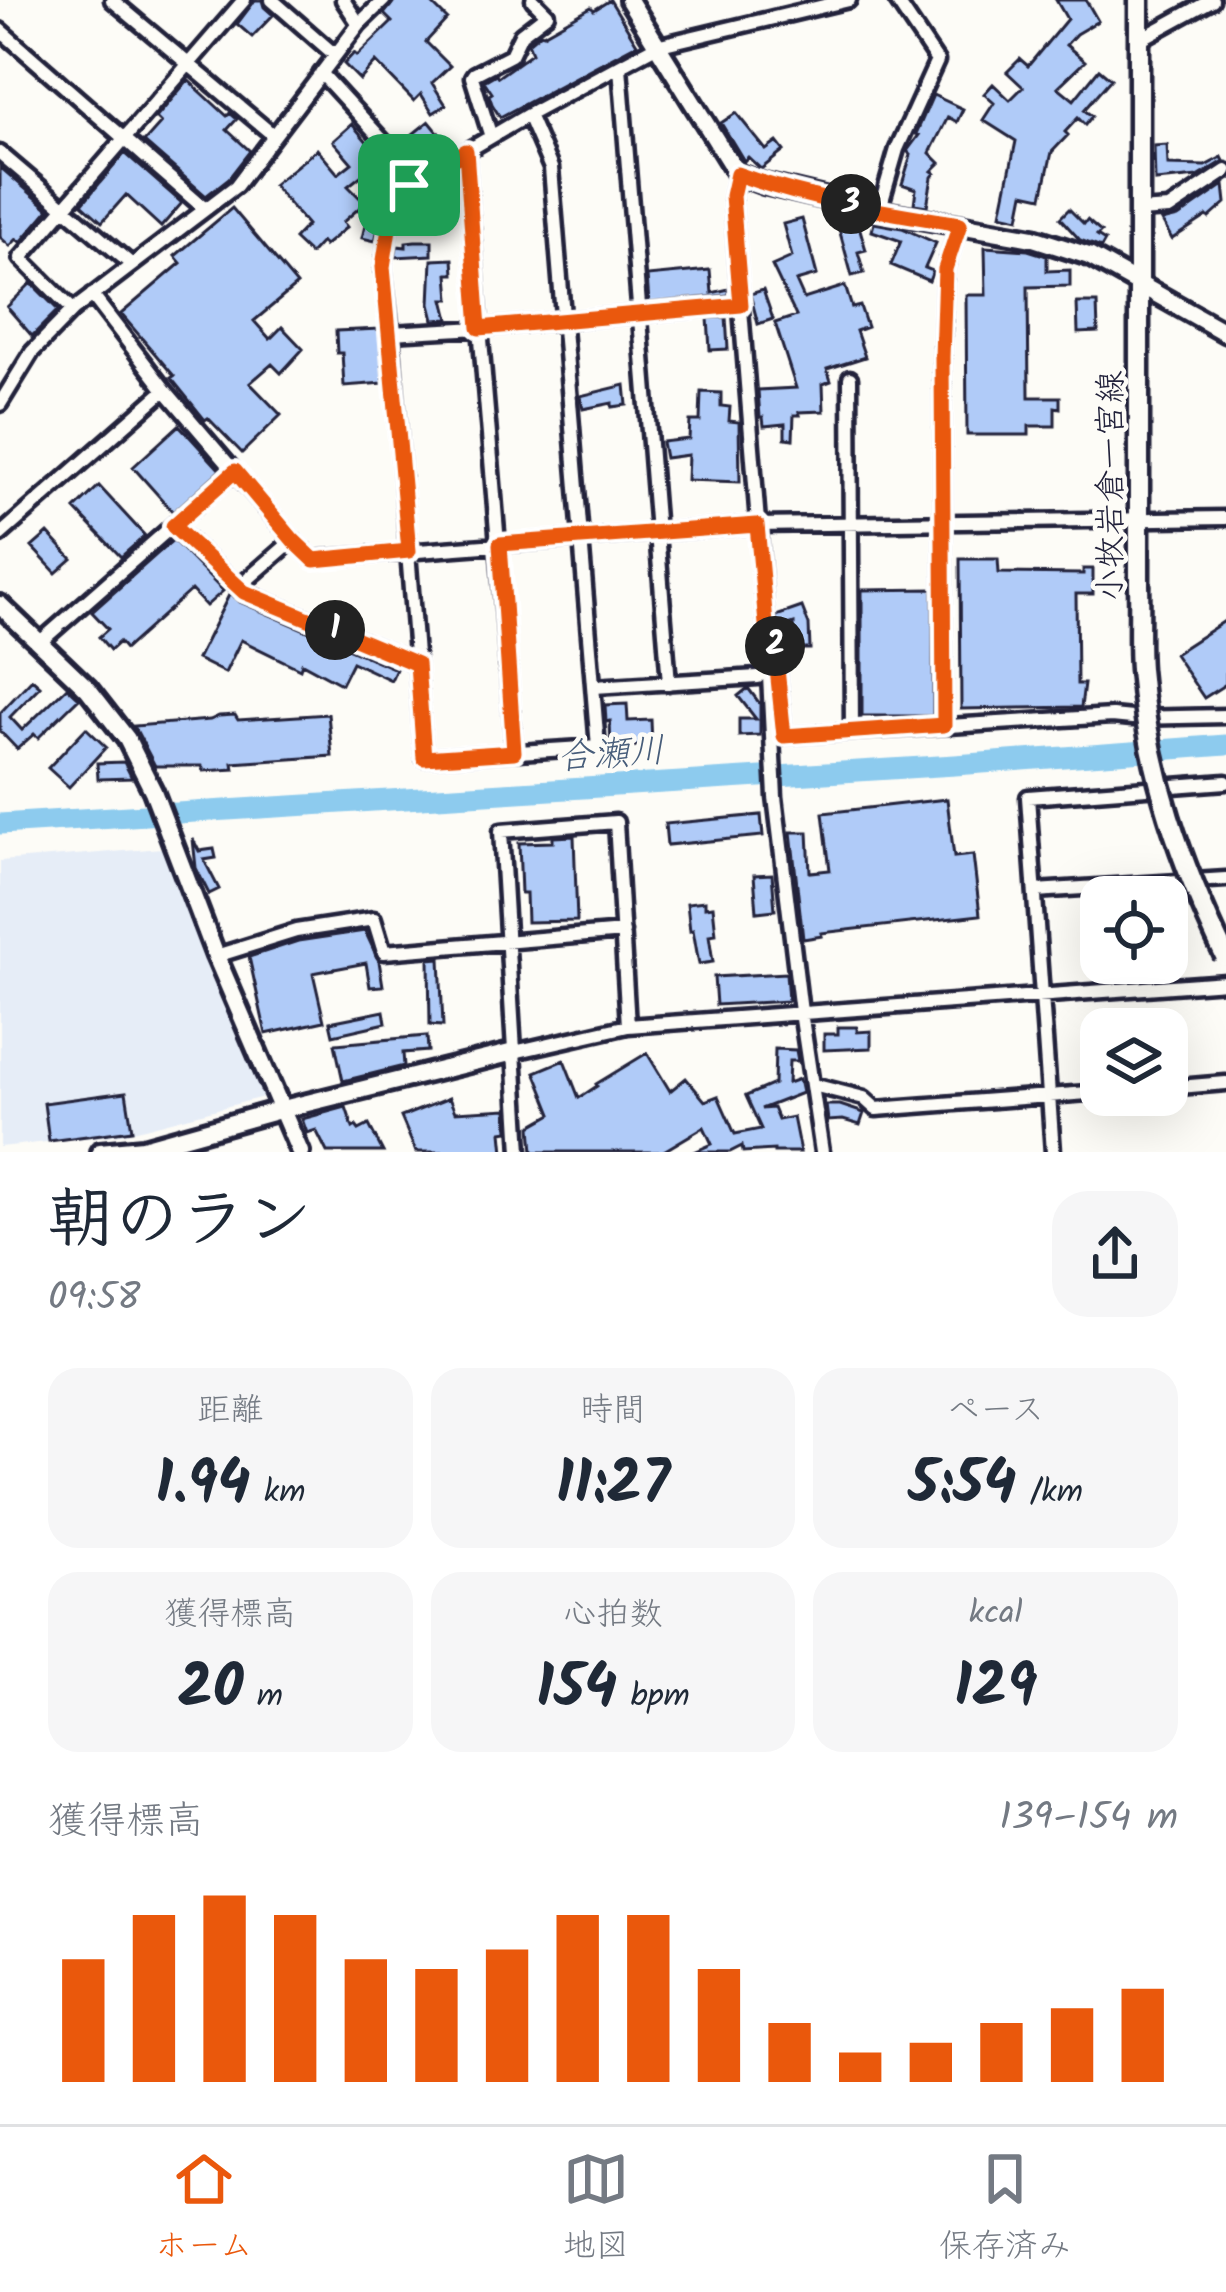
<!DOCTYPE html>
<html lang="ja">
<head>
<meta charset="utf-8">
<style>
  :root { --surface:#fff; --page:#f6f6f7; --text:#1f2937; --muted:#747a83; --line:#e0e1e3; --accent:#ea580c }
  body { margin:0; font-family:Kalam,"Klee One",sans-serif; background:var(--page); color:var(--text); height:100vh; display:flex; flex-direction:column; font-size:45px; white-space:nowrap }
  * { box-sizing:border-box; margin:0 }
  p { font-size:39px; color:var(--muted) }
  .icon { flex:none; width:66px; height:66px; fill:none; stroke:currentColor; stroke-width:2; stroke-linecap:round; stroke-linejoin:round }
  .map { position:relative; height:1152px; overflow:hidden }
  .panel { display:flex; flex-direction:column; background:var(--surface); flex:1 }
  .panel>* { flex:none }
  .fabs { position:absolute; left:1080px; top:876px; display:grid; gap:24px }
  .fabs a { display:grid; place-items:center; width:108px; height:108px; border-radius:24px; background:var(--surface); box-shadow:0 12px 48px #0002; font-size:60px }
  .pin { position:absolute; display:grid; place-items:center; width:102px; height:102px; color:#fff; margin:-51px; border-radius:24px; box-shadow:0 6px 18px #0006 }
  .km { position:absolute; width:60px; height:60px; margin:-30px; border-radius:50%; background:#222; color:#fff; font-size:33px; line-height:60px; text-align:center }
  .round { display:grid; place-items:center; flex:none; width:126px; height:126px; border-radius:36px; background:var(--page) }
  .headline { display:flex; align-items:center; justify-content:space-between; height:204px; padding:0 48px }
  h1 { font-size:66px; font-weight:800; line-height:90px }
  .stats { display:grid; grid-template-columns:repeat(3,1fr); gap:18px; height:204px; padding:12px 48px }
  .stats div { display:grid; align-content:center; border-radius:30px; background:var(--page); text-align:center }
  .stats b { font-size:60px; font-weight:800 }
  .stats small { font-size:33px; font-weight:400 }
  .stats p { font-size:33px }
  .chart { height:336px; padding:24px 48px }
  .chart p { display:flex; justify-content:space-between }
  .chart svg { width:100%; height:216px; margin-top:12px; stroke:var(--accent); stroke-width:6 }
  .dock { display:flex; justify-content:space-around; align-items:center; height:168px; border-top:3px solid var(--line); background:var(--surface); font-size:33px; color:var(--muted) }
  .dock a { display:grid; justify-items:center; gap:6px }
  .dock .active { color:var(--accent) }
  .map>svg:first-child { display:block }
</style>
</head>
<body>
<div class="map">
<svg width="1226" height="1152" viewBox="0 0 1226 1152">
  <rect width="100%" height="100%" fill="#fdfcf7"/>
  <filter id="ink" filterUnits="userSpaceOnUse"><feTurbulence type="fractalNoise" baseFrequency=".00833" numOctaves="2"/><feDisplacementMap in="SourceGraphic" scale="24" xChannelSelector="R" yChannelSelector="G"/><feConvolveMatrix kernelMatrix="1 2 1 2 8 2 1 2 1" color-interpolation-filters="sRGB"/></filter>
  <g filter="url(#ink)">
    <path fill="#e6edf7" d="M162 848 263 1097 122 1134 0 1147V861Z"/>
    <g fill="none" stroke-linecap="round" stroke-linejoin="round">
      <path stroke="#6287a6" stroke-width="3" d="M881 1102 969 1096"/>
      <path stroke="#8dcbee" stroke-width="21" d="M0 824 955 765 1226 745"/>
    </g>
    <path fill="#b0cbf8" stroke="#22223b" stroke-width="3" d="M255 0H262L264 7 273 15 252 37 237 24Z
      M395 0H428L447 19 426 42 450 66 432 83 446 105 433 113 421 94 414 101 376 62 360 80 344 64 354 53 357 56 392 22 384 14Z
      M610 0 637 44 500 117 492 104 489 95 492 93 484 81 496 74 498 77 532 53 528 43 540 33 543 34 591 7 594 10Z
      M1056 0H1086L1098 21 1076 34 1066 45 1085 61 1058 87 1074 100 1099 69 1111 79 1084 110 1092 116 1085 125 1078 118 1065 132 1068 135 1052 152 1042 197 1024 193 1019 218 1001 214 1016 141 983 120 994 103 984 94 993 84 1010 100 1023 87 1007 72 1020 59 1028 66 1067 19Z
      M188 80 227 116 230 113 237 119 227 130 250 151 229 178 206 196 144 142 161 123 156 118Z
      M933 95 963 109 957 122 948 117 930 153 940 163 932 171 935 173 932 177 927 206 914 204 916 189 902 184 911 155 907 151 919 135 916 134Z
      M736 113 766 150 777 142 784 151 761 169 748 157 744 161 721 123Z
      M429 121 443 138 424 153 430 161 413 170 405 155 420 142 413 134Z
      M352 124 385 163 393 177 376 191 362 175 348 186 365 203 343 222 347 227 324 246 321 242 310 254 294 239 307 225 273 185 317 149 338 174 352 163 333 141Z
      M1167 145 1168 165 1205 166 1222 157 1224 161 1198 177 1155 181 1154 146Z
      M125 153 182 203 161 227 126 195 102 222 82 204Z
      M0 167 49 209 21 242 17 239 10 246 0 237Z
      M1224 185 1226 203 1209 218 1207 216 1172 239 1162 221 1178 217Z
      M370 205 383 208 375 241 362 238Z
      M232 208 297 285 254 321 270 339 282 327 303 349 281 373 272 364 250 383 281 415 242 453 208 418 205 420 171 378 174 376 121 314 181 263 175 256Z
      M1069 209 1084 224 1087 220 1101 232 1097 236 1105 241 1101 248 1080 240 1060 218Z
      M843 216 857 219 866 250 858 252 864 273 852 276 836 218Z
      M802 219 817 275 796 281 804 299 845 286 852 308 860 306 867 327 856 331 865 357 827 369 831 381 823 384 824 411 799 412 800 415H794L793 439 785 438V424L764 426 763 417H760L758 390 796 388 775 323 796 316 772 266 792 257 783 224Z
      M874 223 902 228 936 243 925 268 933 271 929 281 891 265 901 241 872 231Z
      M415 241H432V255L395 257 397 246 406 247V242Z
      M985 247 1028 250 1047 256V271L1070 270V286L1028 287 1029 397H1060V408L1055 407V426H1029V435H967L966 295H986Z
      M453 259 454 274H448L450 299H444L449 319 434 320 430 304 432 260Z
      M710 270 712 293 729 289V295L649 303 647 276Z
      M31 283 58 310 32 336 7 307Z
      M763 290 773 319 758 324 750 294Z
      M1077 303H1097L1098 332 1078 333Z
      M726 317 728 349 710 350 708 318Z
      M380 329 384 383 344 386 342 353H337L336 331Z
      M625 385 627 405 612 407V403L583 409 580 396Z
      M701 392 721 393V406L730 407 729 421 739 422 740 482 687 480 688 455 665 458 662 442 689 439 690 421H700Z
      M179 425 220 470 173 512 133 467Z
      M99 486 145 536 121 557 75 509Z
      M48 533 72 559 56 573 32 547Z
      M173 540 223 591 206 606 191 590 125 649 119 642 110 650 99 637 108 629 92 612Z
      M960 559H998L999 573 1083 574V569H1093V594H1076L1077 684H1084L1081 707 961 709Z
      M933 589V716H862V590Z
      M230 593 240 602 396 669 391 680 352 662 341 684 302 663 300 669 241 640 225 673 197 659Z
      M802 607 809 625 810 649H795L794 623 777 629 776 616Z
      M1226 620V684L1204 698 1174 654Z
      M32 679 40 686 10 717 22 730 67 687 79 698 38 738 34 734 17 749 0 731V713Z
      M748 688 760 704V735L739 736V719H756L738 696Z
      M627 704 628 721 651 720 652 745 611 748 610 721 606 722 605 705Z
      M328 714 332 756 233 763 234 769 204 771 202 766H155L134 726 210 720 219 716 235 715 238 720Z
      M86 728 106 747 69 787 48 768Z
      M124 762 132 778 98 779 97 763Z
      M947 799 954 857 973 855 980 915 821 933 822 936 803 939 791 832H808L810 872 830 870 823 813Z
      M761 815 763 836 667 845 665 824Z
      M574 836 577 921 527 922 526 893H521L519 843 553 842V837Z
      M193 839 199 851 214 849 216 858 204 860 219 889 209 894 196 868Z
      M772 874 775 910 757 912 754 875Z
      M705 901V907L713 906 716 934 709 935 713 962 699 964 693 930 690 931 687 903Z
      M365 931 379 961 383 986 370 987 366 963 313 973 324 1021 266 1034 249 957 298 941Z
      M440 958 443 1026 430 1025 429 959Z
      M786 973 788 1001 716 1005 714 977Z
      M384 1011 386 1023 333 1035 330 1022Z
      M838 1027H857V1032L871 1031V1048L824 1050V1034H838Z
      M427 1036 428 1051 403 1053 404 1066 343 1081 335 1044Z
      M775 1049 796 1050 798 1061H789L788 1083 799 1079 802 1093 761 1109 773 1108 778 1120 793 1117 800 1152H774V1150L743 1152 742 1146 730 1152H694L712 1144 704 1127 662 1152H533L531 1126 552 1114 535 1072 564 1060 579 1098 597 1086 596 1084 647 1053 670 1091 686 1078 705 1101 718 1096 735 1134 761 1129 746 1096 774 1084Z
      M126 1092 132 1130 49 1141 44 1103Z
      M449 1098 455 1112 507 1109 508 1131 502 1132 504 1152H416L401 1117Z
      M826 1105H840L864 1113 860 1125 843 1120 828 1121Z
      M346 1107 353 1128 356 1126 359 1130 369 1125 383 1152H327L316 1130 307 1133 302 1119Z"/>
    <g fill="none" stroke-linecap="round" stroke-linejoin="round">
      <g stroke="#22223b" stroke-width="21">
        <path id="minor" d="M112 0 273 135
          M272 0 335 55
          M343 0 359 24
          M0 30 205 209
          M1139 40 1212 0
          M620 67 669 683
          M321 73 388 146 409 185
          M528 115 551 168 598 747 424 758 391 333 383 267 391 216 409 185 528 115 656 46 849 0
          M491 137 472 77 474 74 511 55 521 34 547 14 533 0
          M466 151C481 352 500 551 514 752
          M0 153 132 265
          M737 174 732 196 767 635 775 797 801 1012 822 1152
          M879 211 897 149 937 61 896 0
          M1139 211 1169 209 1226 171
          M92 295 165 390 293 540 313 559 757 525 1226 518
          M73 310 21 258 244 0
          M391 333 479 328 741 305
          M850 378 852 732
          M0 404 32 352 73 310 236 186 359 24 384 0
          M173 526 244 592 417 664
          M0 535 165 390
          M240 586 293 540
          M39 643 235 471
          M775 647 784 736 1112 716 1132 718 1226 716
          M594 687 758 677
          M944 725 942 357 945 269 960 223
          M1035 891 1226 879
          M216 956 296 931 374 919 384 952 623 932
          M514 1052 628 1026 1226 982
          M813 1085 864 1098 876 1109 1101 1092
          M1167 1088 1226 1083
          M520 1152 501 831 616 822 628 1026
          M1053 1152 1028 797 1226 782"/>
      </g>
      <g stroke="#22223b" stroke-width="26">
        <path id="tertiary" d="M629 0 737 174 764 184 879 211 1033 238 1089 256 1226 333
          M0 605 88 689 127 739 153 791 216 956 300 1152
          M100 1152 143 1148 283 1109 514 1052"/>
      </g>
      <g stroke="#22223b" stroke-width="27">
        <path id="secondary" d="M1139 0V585"/>
      </g>
      <use href="#minor" stroke="#fdfcf7" stroke-width="12"/>
      <use href="#tertiary" stroke="#fdfcf7" stroke-width="16"/>
      <use href="#secondary" stroke="#fdfcf7" stroke-width="18"/>
      <g stroke="#22223b" stroke-width="27" stroke-linecap="butt">
        <path id="secondary-bridge" d="M1139 585C1140 613 1138 641 1140 669 1148 772 1181 864 1225 956"/>
      </g>
      <use href="#secondary-bridge" stroke="#fdfcf7" stroke-width="18"/>
    </g>
  </g>
  <g fill="none" stroke-linecap="round" stroke-linejoin="round" filter="url(#ink)">
    <g stroke="#fff" stroke-width="24">
      <path id="route" d="M466 151 479 328 741 305 732 196 737 174C808 200 885 212 960 224L945 269 942 357 944 725 784 736 774 640 767 635 757 525 500 544 514 752 424 758 417 664 244 592 173 526 235 471 293 540 314 560 409 551 383 267 391 216 409 185Z"/>
    </g>
    <use href="#route" stroke="#ea580c" stroke-width="15"/>
  </g>
  <g text-anchor="middle" stroke-width="9" stroke-linejoin="round" paint-order="stroke">
    <g font-size="33" fill="#22223b" stroke="#fdfcf7">
      <text transform="translate(1109 486) rotate(-90)" y="12">小牧岩倉一宮線</text>
    </g>
    <g font-size="36" font-style="italic" fill="#475d7a" stroke="#fdfcf7">
      <text transform="translate(611 752) rotate(-4)" y="13">合瀬川</text>
    </g>
  </g>
</svg>
<div class="fabs">
<a><svg class="icon" aria-label="locate" viewBox="0 0 24 24"><circle cx="12" cy="12" r="6"/><path d="M12 2v4M12 18v4M2 12h4M18 12h4"/></svg></a>
<a><svg class="icon" aria-label="layers" viewBox="0 0 24 24"><path d="M12 4l9 5-9 5-9-5zM3 14l9 5 9-5"/></svg></a>
</div>
<div class="pin" style="left:409px;top:185px;background:#1e9e55"><svg class="icon" aria-label="arrive" viewBox="0 0 24 24"><path d="M6 21V4h12l-3 4 3 4H6"/></svg></div>
<b class="km" style="left:335px;top:630px">1</b>
<b class="km" style="left:775px;top:646px">2</b>
<b class="km" style="left:851px;top:204px">3</b>
</div>
<section class="panel">
<div class="headline"><div><h1>朝のラン</h1><p>09:58</p></div><a class="round"><svg class="icon" aria-label="share" viewBox="0 0 24 24"><path d="M12 15V3M7 8l5-5 5 5M5 13v7h14v-7"/></svg></a></div>
<div class="stats">
<div><p>距離</p><b>1.94<small> km</small></b></div>
<div><p>時間</p><b>11:27</b></div>
<div><p>ペース</p><b>5:54<small> /km</small></b></div>
</div>
<div class="stats">
<div><p>獲得標高</p><b>20<small> m</small></b></div>
<div><p>心拍数</p><b>154<small> bpm</small></b></div>
<div><p>kcal</p><b>129</b></div>
</div>
<div class="chart"><p><span>獲得標高</span>139–154 m</p>
<svg viewBox="0 0 160 44" preserveAspectRatio="none"><path d="M5 44V19M15 44V10M25 44V6M35 44V10M45 44V19M55 44V21M65 44V17M75 44V10M85 44V10M95 44V21M105 44V32M115 44V38M125 44V36M135 44V32M145 44V29M155 44V25"/></svg>
</div>
</section>
<nav class="dock">
<a class="active"><svg class="icon" aria-label="home" viewBox="0 0 24 24"><path d="M3 11l9-7 9 7M6 9v11h12V9"/></svg>ホーム</a>
<a><svg class="icon" aria-label="map" viewBox="0 0 24 24"><path d="M3 6l6-2 6 2 6-2v14l-6 2-6-2-6 2zM9 4v14M15 6v14"/></svg>地図</a>
<a><svg class="icon" aria-label="saved" viewBox="0 0 24 24"><path d="M7 4h10v16l-5-4-5 4z"/></svg>保存済み</a>
</nav>
</body>
</html>
